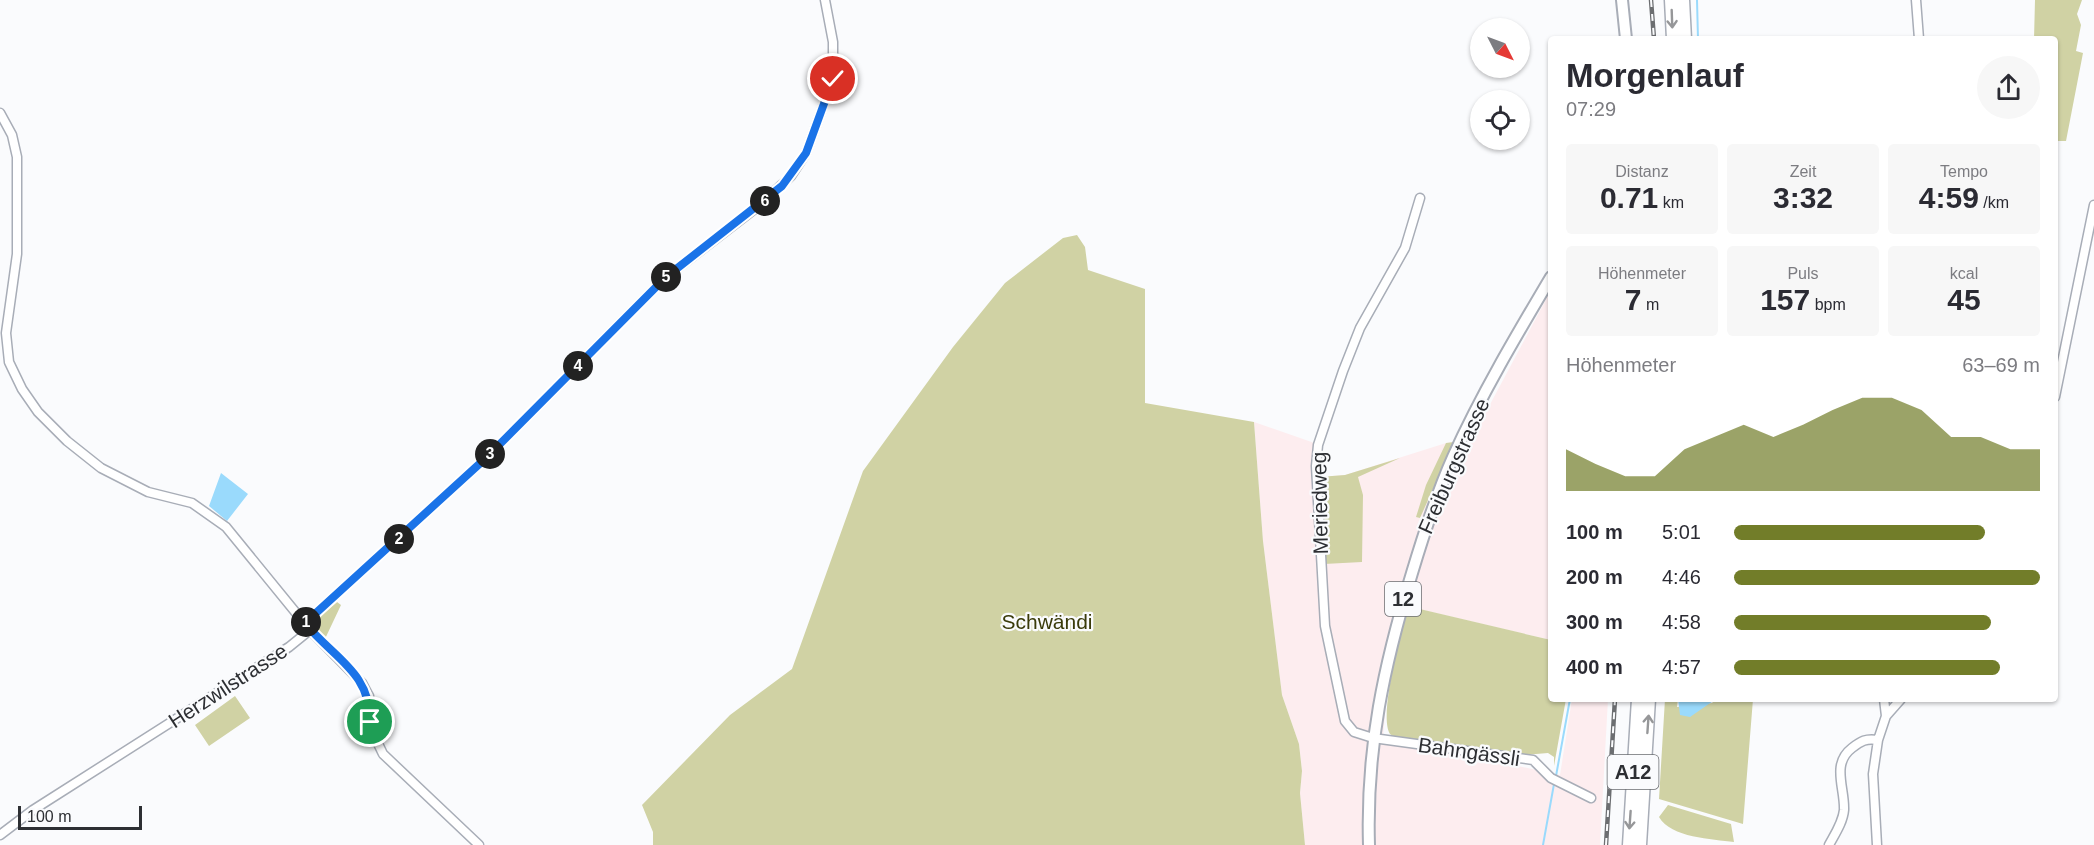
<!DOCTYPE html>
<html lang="de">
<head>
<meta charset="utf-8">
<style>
  :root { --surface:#fff; --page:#f7f7f7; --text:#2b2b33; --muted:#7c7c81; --accent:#727d29 }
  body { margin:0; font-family:Arial,sans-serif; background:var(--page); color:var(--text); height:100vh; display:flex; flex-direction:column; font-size:22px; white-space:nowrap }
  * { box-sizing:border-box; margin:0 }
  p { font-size:20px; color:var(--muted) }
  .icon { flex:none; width:33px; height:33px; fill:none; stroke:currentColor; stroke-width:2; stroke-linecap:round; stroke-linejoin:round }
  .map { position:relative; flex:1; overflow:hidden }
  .drawer { position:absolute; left:1548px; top:36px; width:510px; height:666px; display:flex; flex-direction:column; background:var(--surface); border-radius:6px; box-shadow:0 2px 4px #0004 }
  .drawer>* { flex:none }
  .needle { width:39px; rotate:132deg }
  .tools { position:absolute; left:1470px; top:18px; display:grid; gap:12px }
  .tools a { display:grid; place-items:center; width:60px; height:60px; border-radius:50%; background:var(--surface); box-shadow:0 2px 4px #0004; font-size:30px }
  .scale { position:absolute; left:18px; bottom:15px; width:124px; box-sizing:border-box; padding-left:6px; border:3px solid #2d2f33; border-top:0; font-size:16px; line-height:21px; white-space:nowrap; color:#2d2f33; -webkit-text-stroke:4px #fafbfd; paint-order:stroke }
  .pin { position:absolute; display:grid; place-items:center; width:51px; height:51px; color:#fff; margin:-26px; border:3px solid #fff; border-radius:50%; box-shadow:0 2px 6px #0007 }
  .km { position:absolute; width:30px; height:30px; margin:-15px; border-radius:50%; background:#222; color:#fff; font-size:16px; line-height:30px; text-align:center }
  .round { display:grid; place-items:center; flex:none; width:63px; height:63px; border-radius:32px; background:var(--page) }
  .overview { display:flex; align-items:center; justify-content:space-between; height:102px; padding:0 18px }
  h1 { font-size:33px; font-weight:600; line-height:45px }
  .stats { display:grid; grid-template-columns:repeat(3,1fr); gap:9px; height:102px; padding:6px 18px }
  .stats div { display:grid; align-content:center; border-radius:6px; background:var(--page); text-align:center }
  .stats b { font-size:30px; font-weight:600 }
  .stats small { font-size:16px; font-weight:400 }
  .stats p { font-size:16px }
  .chart { height:168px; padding:12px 18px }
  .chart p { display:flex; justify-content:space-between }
  .chart svg { width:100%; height:108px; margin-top:6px; fill:var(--accent); opacity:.7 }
  ul { padding:0 18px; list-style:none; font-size:20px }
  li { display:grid; grid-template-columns:96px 72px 1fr; align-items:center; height:45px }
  li i { height:15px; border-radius:8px; background:var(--accent) }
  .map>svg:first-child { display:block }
</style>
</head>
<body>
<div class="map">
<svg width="2094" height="845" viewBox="0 0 2094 845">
  <rect width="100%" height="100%" fill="#fafbfd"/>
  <path fill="#fdedef" d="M1551 290V640L1406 606 1389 670 1383 737 1560 775 1572 699H1608L1600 845H1305L1300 793 1302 771 1299 744 1282 695 1263 541 1254 422 1323 446 1320 477 1345 475 1446 443 1471 440Z"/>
  <path fill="#d0d2a4" d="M2035 0H2082L2077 14 2081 25 2076 51 2083 53 2066 141H2057L2055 161V39H2034Z
    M1077 235 1085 247 1088 270 1145 289V403L1254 422 1263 541 1282 695 1299 744 1302 771 1300 793 1305 845H653V832L642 805 730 715 792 669 863 471 953 347 1005 283 1063 238Z
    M1454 442 1420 518 1416 517 1426 485 1446 443Z
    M1400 458 1358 477 1363 495 1362 562 1324 564 1319 477 1345 475Z
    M337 602 341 605 324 641 314 630V621Z
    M1407 606 1551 640V699H1566L1554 766V757L1548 753 1524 755 1396 738 1390 734C1378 716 1402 630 1407 606Z
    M235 696 250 718 209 746 195 725Z
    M1665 699H1678L1677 707 1712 703 1716 699H1753L1743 824 1659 799Z
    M1668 805 1731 824 1734 842C1712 839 1671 838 1659 817Z"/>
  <path fill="#9adafc" d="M221 473 248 494 227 521 209 506Z
    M1678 699H1716L1690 717 1680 715Z"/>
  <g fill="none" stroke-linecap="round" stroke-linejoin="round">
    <path stroke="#9adafc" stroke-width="2" d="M1697 0 1698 39
      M1556 776 1570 699
      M1543 845 1554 784"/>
    <g stroke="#a8adb7" stroke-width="11">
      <path id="minor" d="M1916 0 1919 39
        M0 113 12 135 17 157V254L6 333 9 362 22 389 38 412 67 441 101 468 148 492 192 503 226 527 310 630 362 683 369 696 372 731 383 754 479 845
        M1420 198 1405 248 1360 328 1343 371 1318 445 1316 466 1325 626 1345 721 1354 732 1373 738 1533 760 1551 778 1591 798
        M2055 397 2094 205
        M305 623 487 457 666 277 760 205 791 176 806 153 833 79V42L825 0
        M1886 716 1901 699
        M0 835 33 810 289 647 310 630
        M1829 845C1835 834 1843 822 1844 810 1845 788 1831 764 1852 748 1861 741 1866 738 1878 740
        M1877 845 1873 774 1878 740 1886 716 1884 699"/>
    </g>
    <g stroke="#a8adb7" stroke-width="14">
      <path id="major" d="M1622 0 1626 39
        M1369 845C1366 748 1384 665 1412 573 1424 533 1436 495 1453 457 1481 395 1516 336 1551 277"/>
    </g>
    <g stroke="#a8adb7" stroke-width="15">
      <path id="highway" d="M1671 0 1673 39
        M1683 0 1685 39
        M1629 845 1638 699
        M1640 845 1649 699"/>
    </g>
    <use href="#minor" stroke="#fff" stroke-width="8"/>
    <use href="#major" stroke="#fff" stroke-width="10"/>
    <use href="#highway" stroke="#fff" stroke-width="12"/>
    <g stroke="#6c6e71" stroke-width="4.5">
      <path id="rail" d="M1651 0 1654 39
        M1606 845 1615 699"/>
    </g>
    <use href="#rail" stroke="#fafbfd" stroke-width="2" stroke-dasharray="7" stroke-linecap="butt"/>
  </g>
  <defs><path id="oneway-shaft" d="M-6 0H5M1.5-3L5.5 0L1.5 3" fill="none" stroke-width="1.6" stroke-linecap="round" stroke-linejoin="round" transform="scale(1.5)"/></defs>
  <g stroke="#969799">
    <use href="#oneway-shaft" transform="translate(1672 19) rotate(88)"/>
    <use href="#oneway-shaft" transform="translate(1648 724) rotate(-86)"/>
    <use href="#oneway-shaft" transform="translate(1630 820) rotate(94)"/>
  </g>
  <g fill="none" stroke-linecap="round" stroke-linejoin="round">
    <g stroke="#fff" stroke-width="12">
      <path id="route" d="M370 722C371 672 333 658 305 623L487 457 666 277 782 186 806 153 833 79"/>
    </g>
    <use href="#route" stroke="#1a73e8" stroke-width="8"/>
  </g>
  <g text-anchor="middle" stroke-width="4.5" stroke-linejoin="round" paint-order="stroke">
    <g fill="#fafbfd" stroke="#6a6c70" stroke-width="1.5">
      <rect x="1385" y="582" width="36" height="34" rx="4.5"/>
      <rect x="1607.5" y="755" width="51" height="34" rx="4.5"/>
    </g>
    <g font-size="20" font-weight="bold" fill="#2d2f33">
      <text x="1403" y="606">12</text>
      <text x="1633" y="779">A12</text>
    </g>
    <g font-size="21" fill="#2d2f33" stroke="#fafbfd">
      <text transform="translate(1454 466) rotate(-66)" y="7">Freiburgstrasse</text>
      <text transform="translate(1320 503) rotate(-91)" y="7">Meriedweg</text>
      <text transform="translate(228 686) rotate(-33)" y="7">Herzwilstrasse</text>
      <text transform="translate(1469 752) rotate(8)" y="7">Bahngässli</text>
    </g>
    <g font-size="21" fill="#3a3b0a" stroke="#fafbfd">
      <text x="1047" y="629">Schwändi</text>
    </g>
  </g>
</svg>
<div class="tools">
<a><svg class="needle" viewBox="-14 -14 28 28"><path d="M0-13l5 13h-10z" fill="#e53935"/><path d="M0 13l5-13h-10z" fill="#7c7c81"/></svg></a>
<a><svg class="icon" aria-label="locate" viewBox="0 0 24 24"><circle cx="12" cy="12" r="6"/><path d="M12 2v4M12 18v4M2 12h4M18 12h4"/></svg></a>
</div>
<div class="scale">100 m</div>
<div class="pin" style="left:370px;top:722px;background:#1e9e55"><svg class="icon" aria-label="arrive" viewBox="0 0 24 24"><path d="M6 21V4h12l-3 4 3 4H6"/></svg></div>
<div class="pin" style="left:833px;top:79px;background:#d93025"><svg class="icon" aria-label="check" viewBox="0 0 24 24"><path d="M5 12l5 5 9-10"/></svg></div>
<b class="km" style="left:306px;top:622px">1</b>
<b class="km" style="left:399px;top:539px">2</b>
<b class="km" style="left:490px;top:454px">3</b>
<b class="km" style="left:578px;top:366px">4</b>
<b class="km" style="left:666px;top:277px">5</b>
<b class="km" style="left:765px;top:201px">6</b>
<section class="drawer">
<div class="overview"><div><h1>Morgenlauf</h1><p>07:29</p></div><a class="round"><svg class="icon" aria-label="share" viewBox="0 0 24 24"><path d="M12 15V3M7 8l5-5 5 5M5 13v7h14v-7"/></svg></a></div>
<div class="stats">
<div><p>Distanz</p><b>0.71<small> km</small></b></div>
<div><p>Zeit</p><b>3:32</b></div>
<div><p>Tempo</p><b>4:59<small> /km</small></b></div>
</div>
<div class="stats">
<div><p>Höhenmeter</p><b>7<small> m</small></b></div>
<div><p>Puls</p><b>157<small> bpm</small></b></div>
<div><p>kcal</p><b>45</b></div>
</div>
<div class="chart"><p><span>Höhenmeter</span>63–69 m</p>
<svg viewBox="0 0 160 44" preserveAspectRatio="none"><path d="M0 44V27L10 33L20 38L30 38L40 27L50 22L60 17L70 22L80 17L90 11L100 6L110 6L120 11L130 22L140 22L150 27L160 27V44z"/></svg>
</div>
<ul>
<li><b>100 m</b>5:01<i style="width:82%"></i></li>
<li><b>200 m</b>4:46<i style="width:100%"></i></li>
<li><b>300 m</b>4:58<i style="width:84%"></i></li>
<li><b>400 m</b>4:57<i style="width:87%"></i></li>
</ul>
</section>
</div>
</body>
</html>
